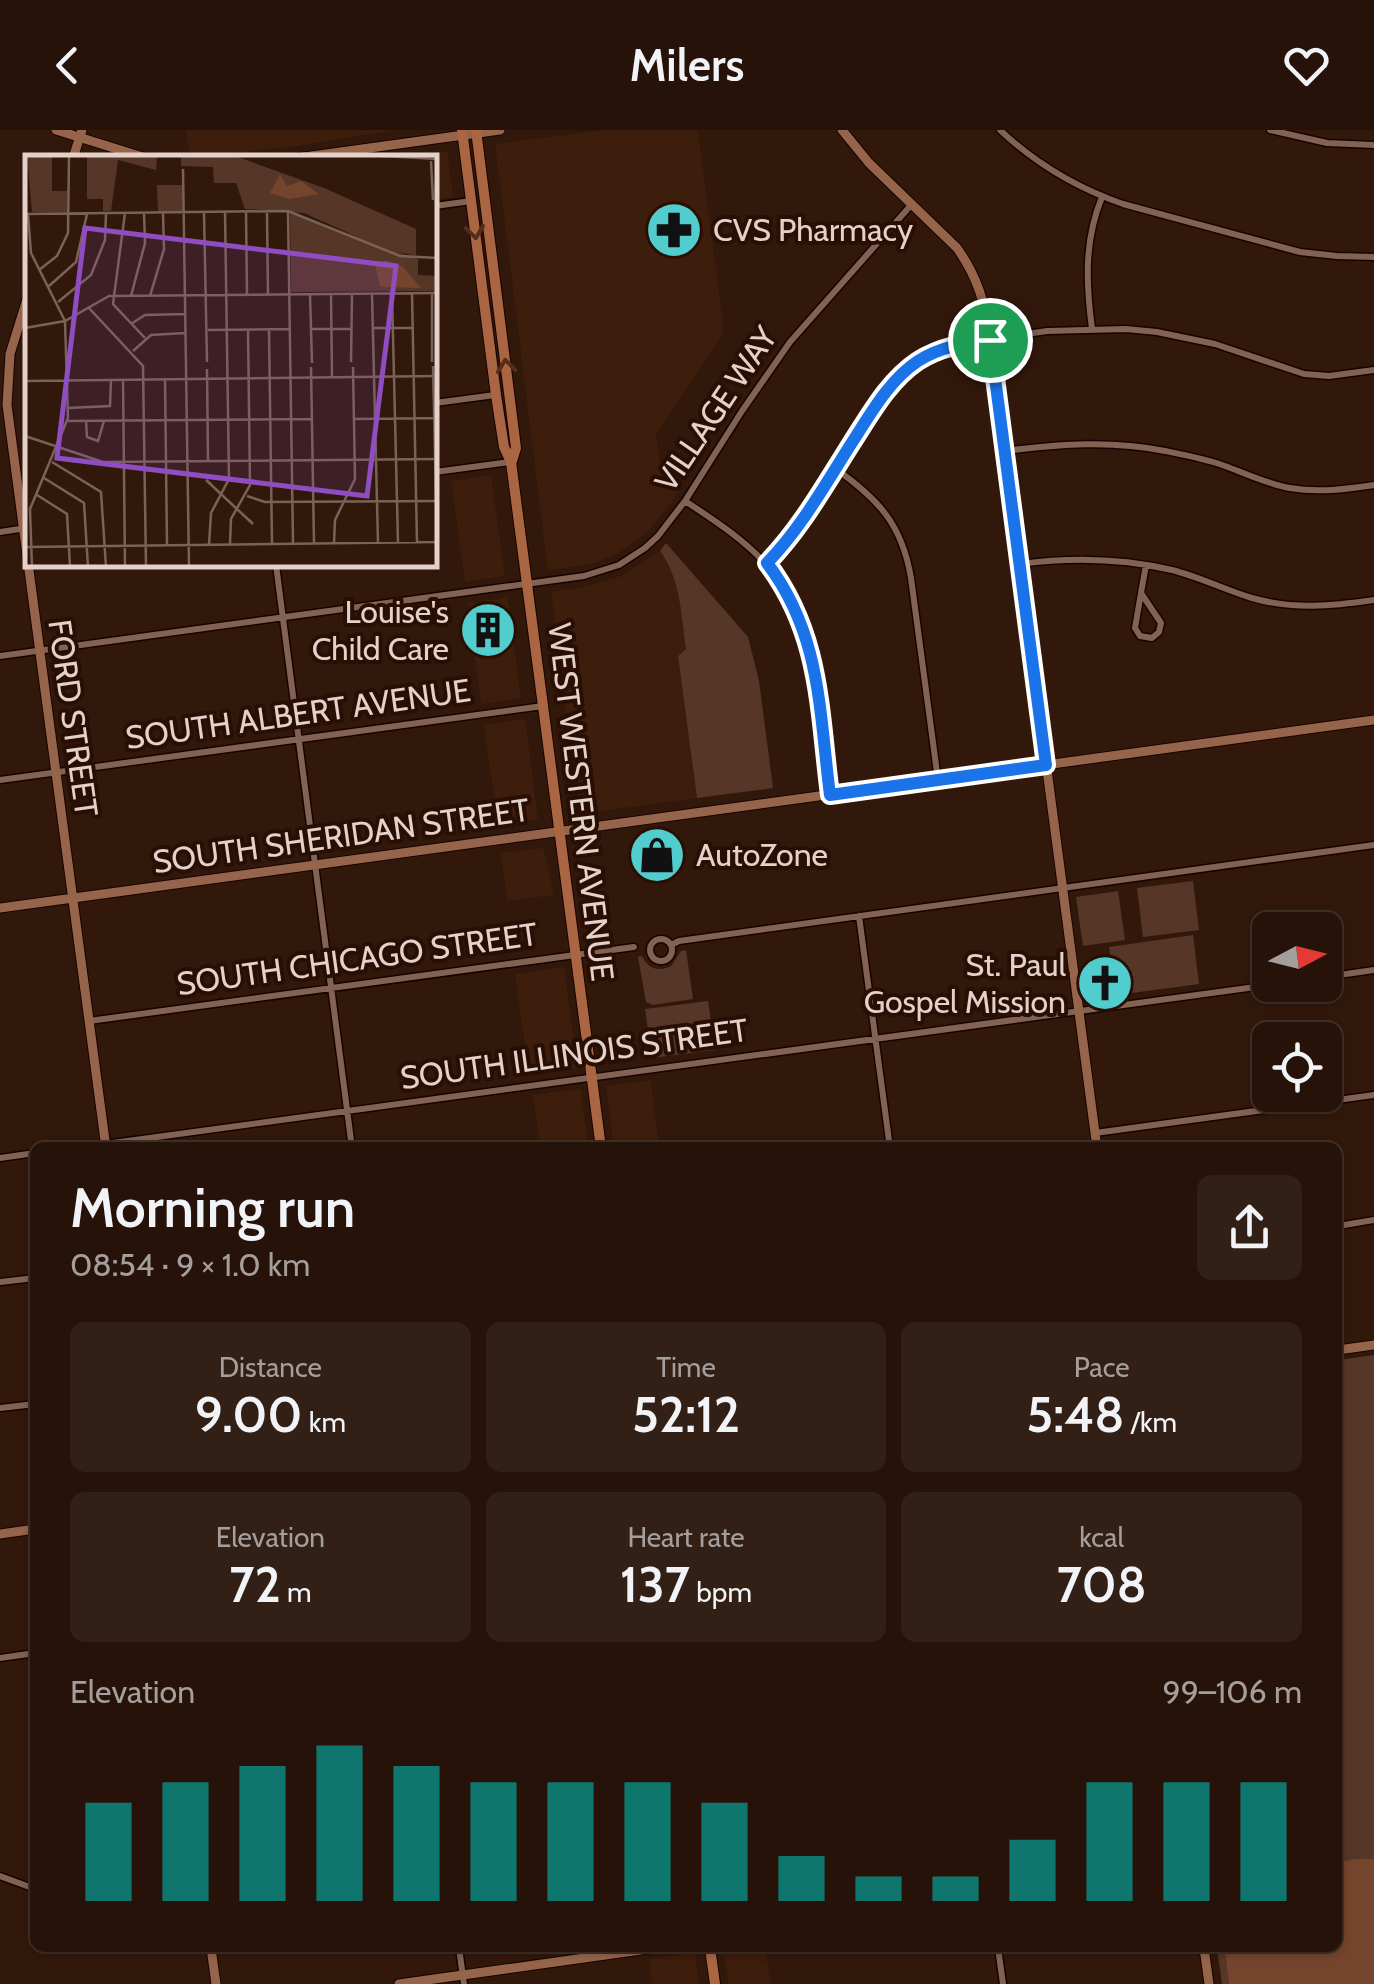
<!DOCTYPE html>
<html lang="en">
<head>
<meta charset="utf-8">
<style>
  :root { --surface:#261208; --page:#322016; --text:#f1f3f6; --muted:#a49e9c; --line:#423229; --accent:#0f766e }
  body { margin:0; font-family:Cabin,sans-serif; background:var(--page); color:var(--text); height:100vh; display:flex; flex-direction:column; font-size:38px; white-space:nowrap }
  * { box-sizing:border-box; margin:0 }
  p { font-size:32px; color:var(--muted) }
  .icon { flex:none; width:55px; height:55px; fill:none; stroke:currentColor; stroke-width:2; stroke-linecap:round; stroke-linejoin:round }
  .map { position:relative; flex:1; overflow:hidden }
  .drawer { position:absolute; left:30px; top:1012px; width:1312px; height:810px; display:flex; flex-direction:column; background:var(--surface); border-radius:15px; box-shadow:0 2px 8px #0004,0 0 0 2px var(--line) }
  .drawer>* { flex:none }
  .needle { width:65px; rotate:83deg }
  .fabs { position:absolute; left:1252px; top:782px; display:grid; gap:20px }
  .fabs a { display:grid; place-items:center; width:90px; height:90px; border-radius:15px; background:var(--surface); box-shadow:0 2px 8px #0004,0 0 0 2px var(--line); font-size:50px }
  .pin { position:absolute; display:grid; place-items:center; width:85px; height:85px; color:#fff; margin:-42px; border:5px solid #fff; border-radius:50%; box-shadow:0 2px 10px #0007 }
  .round { display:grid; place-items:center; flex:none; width:105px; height:105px; border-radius:15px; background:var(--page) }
  .summary { display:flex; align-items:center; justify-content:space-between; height:170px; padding:0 40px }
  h1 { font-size:55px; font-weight:600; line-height:75px }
  .figures { display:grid; grid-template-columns:repeat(3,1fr); gap:15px; height:170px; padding:10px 40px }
  .figures div { display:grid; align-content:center; border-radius:15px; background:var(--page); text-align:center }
  .figures b { font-size:50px; font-weight:600 }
  .figures small { font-size:28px; font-weight:400 }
  .figures p { font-size:28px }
  .chart { height:280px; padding:20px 40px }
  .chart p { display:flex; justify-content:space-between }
  .chart svg { width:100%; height:180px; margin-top:10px; stroke:var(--accent); stroke-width:6 }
  header { display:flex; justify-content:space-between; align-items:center; height:130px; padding:0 40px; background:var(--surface); font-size:45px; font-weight:600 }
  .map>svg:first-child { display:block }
</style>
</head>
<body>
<header><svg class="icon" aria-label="back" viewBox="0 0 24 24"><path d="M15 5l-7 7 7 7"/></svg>Milers<svg class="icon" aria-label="heart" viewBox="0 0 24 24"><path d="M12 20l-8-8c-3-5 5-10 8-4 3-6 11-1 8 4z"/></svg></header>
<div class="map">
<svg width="1374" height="1854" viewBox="0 0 1374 1854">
  <rect width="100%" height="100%" fill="#32180b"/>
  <path fill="#3d1d0c" d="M186 0H396L298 16 213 25 189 22Z
    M604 0H698L724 202 656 304 662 346 680 358 667 379 645 404 617 424 592 434 548 440 495 14Z
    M447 21 453 67 435 70V28L397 27Z
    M491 345 505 446 465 452 451 351Z
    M660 421 669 434 678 454 686 519 678 526 697 668 580 684 551 462 583 457 622 446Z
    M508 467 521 568 481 574 468 473Z
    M525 589 538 689 498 695 484 595Z
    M543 718 554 765 507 771 501 723Z
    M564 837 577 937 529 944 515 844Z
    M651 950 659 1017H614L606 956Z
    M581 959 588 1017H540L533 965Z
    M734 1818H765L771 1854H729L723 1819Z
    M695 1823 699 1854H652L649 1829Z"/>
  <path fill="#563627" d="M666 413 748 507 759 551 773 658 697 668 678 526 686 519C681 484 681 450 660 421Z
    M1193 751 1199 800 1143 807 1137 758Z
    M1118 761 1125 810 1083 816 1076 767Z
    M1193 805 1199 854 1132 863 1129 838 1112 840 1109 817Z
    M686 820 693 869 653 875 646 872 638 827 642 826C648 839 659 842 671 836L681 821Z
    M708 871 715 920 652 928 645 879Z
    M1374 1225V1854H1222L1217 1818H1338V1230Z"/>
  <path fill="#75442c" d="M1356 1729H1374V1854H1229L1225 1818H1338V1732Z"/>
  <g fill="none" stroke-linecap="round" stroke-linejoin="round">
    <g stroke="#180300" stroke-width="9">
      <path id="street" d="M1000 0C1035 33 1077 58 1123 74L1300 122 1337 126 1374 127
        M1270 0 1327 13 1374 15
        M435 76 471 71
        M1092 199C1086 153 1084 111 1102 67
        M435 273 495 265
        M1005 321C1059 314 1112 310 1165 321 1185 325 1206 329 1225 336 1247 344 1267 354 1290 358 1319 363 1346 359 1374 355
        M836 339C878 369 902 394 911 448L938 650
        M435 342 510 332
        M685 371C754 416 791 444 812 528L830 664
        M0 402 26 398
        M767 433 802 392 891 255 916 233 944 218 964 213 1047 201 1126 199 1157 202 1215 214 1304 244 1329 246 1374 240
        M1020 434C1072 427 1121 428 1172 440 1200 447 1225 460 1252 468 1293 480 1333 476 1374 470
        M276 435 352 1018
        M1141 463 1161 493 1159 502 1152 508 1140 506 1135 498Z
        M1141 463 1146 435
        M0 526 584 446 619 435 645 418 658 406 685 371 742 281 790 212 912 74
        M0 650 543 576
        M859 786 890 1018
        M650 820a11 11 0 1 1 22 0a11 11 0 1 1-22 0Z
        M671 815 679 811 1374 715
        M1325 847 1374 840
        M89 891 634 817
        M1095 1003 1374 965
        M76 1018 1270 855
        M0 1028 35 1023
        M1338 1096 1374 1090
        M0 1152 35 1148
        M0 1278 35 1274
        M0 1528 35 1523
        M0 1746 35 1759
        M459 1818 464 1854
        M998 1818 1003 1854"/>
    </g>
    <g stroke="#180300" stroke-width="11">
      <path id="secondary" d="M56 0 146 28
        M842 0 869 33 957 118C977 146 986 175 990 209L1097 1018
        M73 28 82 0
        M297 28 500 0
        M28 166 10 224 7 275 106 1018
        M0 778 1374 590
        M1338 1220 1374 1215
        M0 1404 35 1399
        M211 1818 216 1854
        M1204 1818 1209 1854
        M399 1854 655 1818"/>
    </g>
    <g stroke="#180300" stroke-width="12">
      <path id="primary" d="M462 0 496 265 504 317 511 332 601 1018
        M476 0 516 318 512 331
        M710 1818 715 1854"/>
    </g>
    <use href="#street" stroke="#826253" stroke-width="6"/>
    <use href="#secondary" stroke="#96644b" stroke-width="9"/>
    <use href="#primary" stroke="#aa6643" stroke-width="10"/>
  </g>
  <defs><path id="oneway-chevron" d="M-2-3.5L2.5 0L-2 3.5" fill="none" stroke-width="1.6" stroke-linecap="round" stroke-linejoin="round" transform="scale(2.5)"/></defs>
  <g stroke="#562d19">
    <use href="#oneway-chevron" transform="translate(475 102) rotate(83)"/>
    <use href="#oneway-chevron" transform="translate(506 236) rotate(-97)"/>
  </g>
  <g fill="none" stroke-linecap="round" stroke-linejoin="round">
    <g stroke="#fff" stroke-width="20">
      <path id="route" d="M990 210 1046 635 830 665C819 580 821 504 767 433 801 398 825 355 851 314 870 285 888 251 918 231 940 217 964 213 990 210Z"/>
    </g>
    <use href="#route" stroke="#1a73e8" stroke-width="12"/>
  </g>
  <defs>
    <g id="pharmacy-disc" transform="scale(2.875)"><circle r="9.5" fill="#52cdce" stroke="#280e03"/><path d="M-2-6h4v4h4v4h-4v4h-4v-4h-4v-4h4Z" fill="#111"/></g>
    <g id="building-disc" transform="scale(2.875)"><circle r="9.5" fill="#52cdce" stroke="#280e03"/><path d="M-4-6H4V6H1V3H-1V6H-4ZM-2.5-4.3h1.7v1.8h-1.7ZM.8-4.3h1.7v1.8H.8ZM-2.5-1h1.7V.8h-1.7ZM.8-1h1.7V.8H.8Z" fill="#111"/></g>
    <g id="shop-disc" transform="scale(2.875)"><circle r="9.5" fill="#52cdce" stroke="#280e03"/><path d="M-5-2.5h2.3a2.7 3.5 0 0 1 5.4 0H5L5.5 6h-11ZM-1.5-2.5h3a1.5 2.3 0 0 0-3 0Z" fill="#111"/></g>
    <g id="church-disc" transform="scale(2.875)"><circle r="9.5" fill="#52cdce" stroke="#280e03"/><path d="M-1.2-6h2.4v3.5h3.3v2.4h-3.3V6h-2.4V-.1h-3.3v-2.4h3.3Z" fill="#111"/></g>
  </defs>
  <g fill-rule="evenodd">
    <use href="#pharmacy-disc" x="674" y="100"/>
    <use href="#building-disc" x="488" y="500"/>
    <use href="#shop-disc" x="657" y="725"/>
    <use href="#church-disc" x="1105" y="853"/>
  </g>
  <g text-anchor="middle" stroke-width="8" stroke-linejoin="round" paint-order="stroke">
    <g font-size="32" fill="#e4d1c9" stroke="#280e03" text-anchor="start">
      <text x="713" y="111">CVS Pharmacy</text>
      <text x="449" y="493" text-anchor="end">Louise's<tspan x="449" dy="37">Child Care</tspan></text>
      <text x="696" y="736">AutoZone</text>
      <text x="1066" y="846" text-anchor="end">St. Paul<tspan x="1066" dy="37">Gospel Mission</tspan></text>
    </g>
    <g font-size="32" fill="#e4d1c9" stroke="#280e03">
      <text transform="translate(716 279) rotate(-56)" y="11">VILLAGE WAY</text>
      <text transform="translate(298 584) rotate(-8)" y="11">SOUTH ALBERT AVENUE</text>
      <text transform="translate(73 588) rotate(82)" y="11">FORD STREET</text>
      <text transform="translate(581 672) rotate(83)" y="11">WEST WESTERN AVENUE</text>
      <text transform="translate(341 706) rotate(-8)" y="11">SOUTH SHERIDAN STREET</text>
      <text transform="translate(357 829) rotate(-8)" y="11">SOUTH CHICAGO STREET</text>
      <text transform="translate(574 924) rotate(-8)" y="11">SOUTH ILLINOIS STREET</text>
    </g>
  </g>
  <g transform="translate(25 25)">
    <rect width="412" height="412" fill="#32180b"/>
    <path d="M2 0H27V36H43L42 57H7ZM132 0 131 15 93 5 86 56H78V44H62V2ZM156 0H207L299 33 391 74V101L357 93 279 58 220 54 211 28H189L188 12 156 11ZM132 30H157L158 56 133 57ZM265 58 393 104V120L412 121V136L266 137Z" fill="#563627"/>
    <path d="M255 19 262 31 276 26 294 39 264 44 245 38ZM361 105 378 112 396 133 355 132 350 109Z" fill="#75442c"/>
    <path fill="none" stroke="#796257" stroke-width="2.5" d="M339 0 413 4M406 6 408 45M158 14 164 412M263 56 268 388M179 57 182 207M221 57 222 140M100 58 88 149 120 183M242 58 243 140M0 59 263 56 375 101 413 103M3 59 6 98 40 166 43 263 5 354 7 412M14 115 32 101 43 78 44 0M24 131 51 107 62 59M387 138 392 388M407 138V207M285 139 287 208M306 139 307 221M347 139 353 388M367 139 373 388M106 141 120 88 119 58M125 141 139 94 138 58M33 147 66 120 80 85 81 59M63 152 118 211 121 412M106 169 120 160 160 159M0 173 40 166 84 141 413 138M348 173H388M286 174H327M183 175 265 174M244 175 247 389M108 196 126 180 160 178M326 207 327 139M408 211 412 387M286 212 289 389M182 214 183 307M98 224 100 412M140 224 142 390M0 226 413 221M43 253 85 251 86 225M328 264 410 263M43 266 287 264M61 266 62 282 73 286 79 266M0 281 78 307 413 304M27 307 76 337 81 412M19 323 59 348 63 412M186 329 181 325 228 369 223 364M12 340 42 359 45 412M222 341 240 347 413 346M309 388 310 365 330 324 328 212M205 389 206 364 225 330 223 175M184 390 186 358 204 324 200 57M0 392 413 387"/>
    <path fill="#904dc1" fill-opacity="0.15" stroke="#904dc1" stroke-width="5" d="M60 73 371 111 342 341 32 303Z"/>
    <rect width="412" height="412" fill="none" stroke="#e4d1c9" stroke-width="5"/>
  </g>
</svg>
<div class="fabs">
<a><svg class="needle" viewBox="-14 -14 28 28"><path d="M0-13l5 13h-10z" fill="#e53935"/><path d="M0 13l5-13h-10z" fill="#a49e9c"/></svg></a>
<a><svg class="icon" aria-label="locate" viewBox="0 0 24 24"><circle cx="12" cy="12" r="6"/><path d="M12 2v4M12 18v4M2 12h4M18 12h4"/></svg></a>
</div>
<div class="pin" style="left:990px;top:210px;background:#1e9e55"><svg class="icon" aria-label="arrive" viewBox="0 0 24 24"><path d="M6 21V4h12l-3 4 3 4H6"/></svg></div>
<section class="drawer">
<div class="summary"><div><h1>Morning run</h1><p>08:54 · 9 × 1.0 km</p></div><a class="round"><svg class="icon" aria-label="share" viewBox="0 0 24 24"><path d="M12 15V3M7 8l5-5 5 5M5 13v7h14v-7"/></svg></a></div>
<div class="figures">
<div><p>Distance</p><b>9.00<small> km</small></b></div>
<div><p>Time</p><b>52:12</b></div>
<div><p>Pace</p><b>5:48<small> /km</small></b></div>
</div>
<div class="figures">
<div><p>Elevation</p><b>72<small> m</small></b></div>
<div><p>Heart rate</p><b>137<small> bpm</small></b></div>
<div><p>kcal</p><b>708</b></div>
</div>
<div class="chart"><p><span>Elevation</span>99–106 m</p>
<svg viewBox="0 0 160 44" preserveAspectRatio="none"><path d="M5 44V20M15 44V15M25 44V11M35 44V6M45 44V11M55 44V15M65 44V15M75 44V15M85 44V20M95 44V33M105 44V38M115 44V38M125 44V29M135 44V15M145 44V15M155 44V15"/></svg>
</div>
</section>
</div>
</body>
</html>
